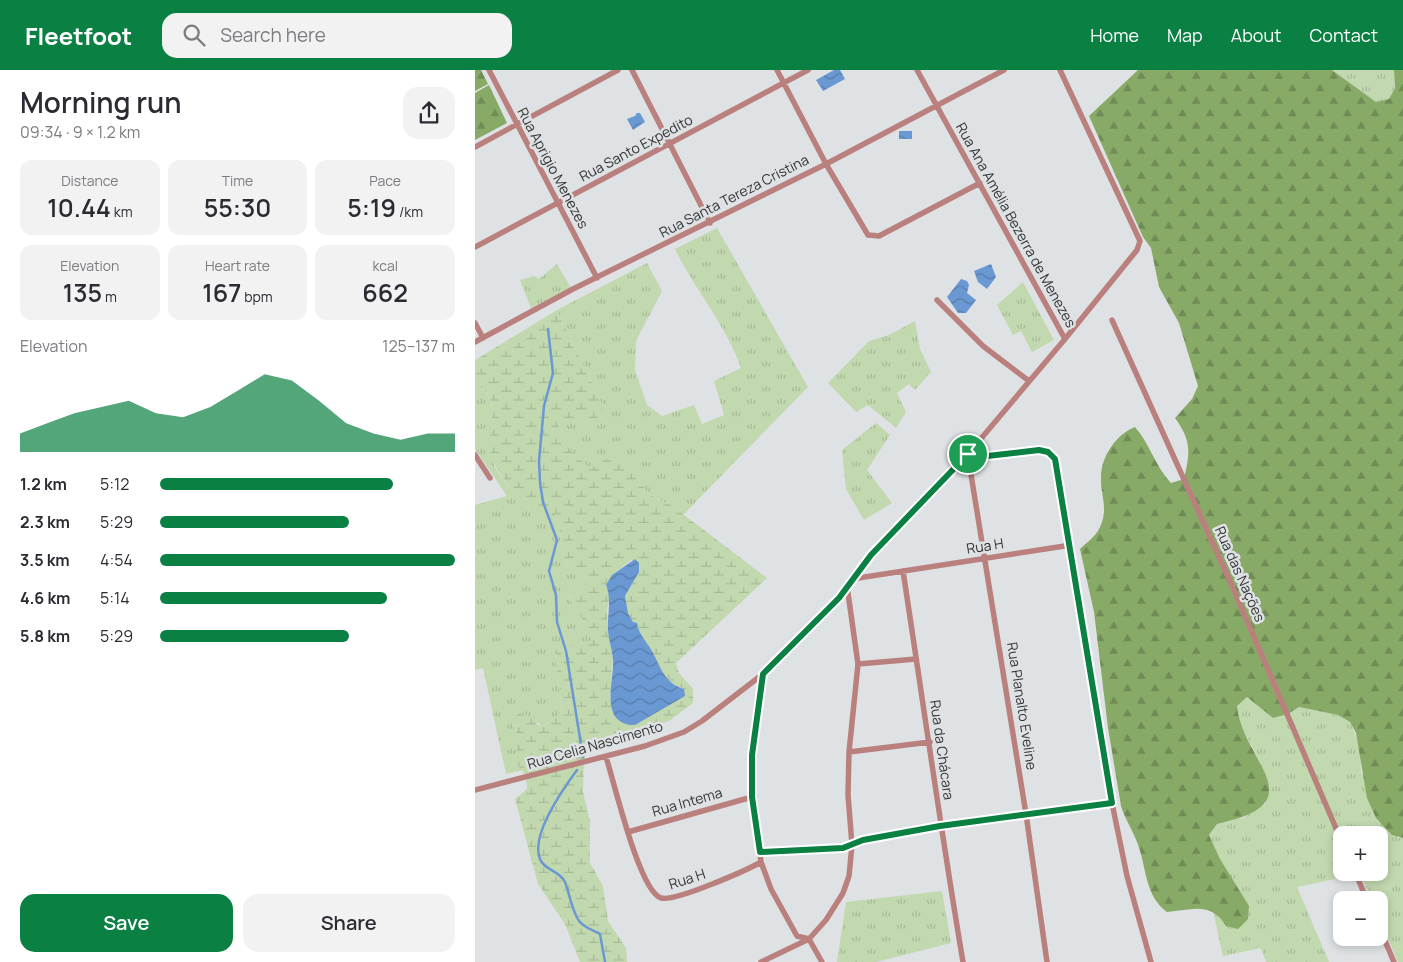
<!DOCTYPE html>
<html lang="en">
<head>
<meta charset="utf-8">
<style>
  :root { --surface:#fff; --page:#f2f2f3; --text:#2b2b33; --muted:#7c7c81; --accent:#0b8043 }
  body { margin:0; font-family:Manrope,sans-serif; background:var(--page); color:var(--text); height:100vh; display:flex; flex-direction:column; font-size:19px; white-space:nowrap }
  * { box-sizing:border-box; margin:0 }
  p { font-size:16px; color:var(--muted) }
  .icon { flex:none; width:28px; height:28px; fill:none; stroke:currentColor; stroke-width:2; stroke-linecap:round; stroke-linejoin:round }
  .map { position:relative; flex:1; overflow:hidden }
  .details { display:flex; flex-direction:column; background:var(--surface); width:475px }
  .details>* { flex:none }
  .controls { position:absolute; left:858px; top:756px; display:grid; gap:10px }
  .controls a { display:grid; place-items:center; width:55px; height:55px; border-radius:10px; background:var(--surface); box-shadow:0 2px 8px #0003; font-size:25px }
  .pin { position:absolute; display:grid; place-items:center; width:42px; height:42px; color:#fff; margin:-21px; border:2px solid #fff; border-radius:50%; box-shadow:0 1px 5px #0007 }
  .round { display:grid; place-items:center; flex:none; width:52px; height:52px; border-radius:15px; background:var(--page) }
  .headline { display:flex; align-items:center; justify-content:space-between; height:85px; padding:0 20px }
  h1 { font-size:28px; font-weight:600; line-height:38px }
  .metrics { display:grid; grid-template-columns:repeat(3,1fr); gap:8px; height:85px; padding:5px 20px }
  .metrics div { display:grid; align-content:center; border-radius:12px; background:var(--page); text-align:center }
  .metrics b { font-size:25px; font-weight:600 }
  .metrics small { font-size:14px; font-weight:400 }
  .metrics p { font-size:14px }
  .chart { height:140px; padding:10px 20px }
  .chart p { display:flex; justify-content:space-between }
  .chart svg { width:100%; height:90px; margin-top:5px; fill:var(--accent); opacity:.7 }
  .button { display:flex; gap:10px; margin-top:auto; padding:10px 20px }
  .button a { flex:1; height:58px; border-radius:15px; background:var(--accent); color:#fff; font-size:20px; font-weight:600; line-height:58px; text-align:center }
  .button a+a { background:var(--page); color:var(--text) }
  ul { padding:0 20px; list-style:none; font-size:16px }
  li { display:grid; grid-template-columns:80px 60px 1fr; align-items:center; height:38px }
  li i { height:12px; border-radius:6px; background:var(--accent) }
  header { display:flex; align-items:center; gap:30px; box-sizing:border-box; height:70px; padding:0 25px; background:var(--accent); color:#fff }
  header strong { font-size:24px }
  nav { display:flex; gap:28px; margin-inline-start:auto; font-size:18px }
  .search { width:350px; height:45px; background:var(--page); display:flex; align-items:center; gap:12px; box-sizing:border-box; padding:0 18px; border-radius:15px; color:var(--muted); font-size:19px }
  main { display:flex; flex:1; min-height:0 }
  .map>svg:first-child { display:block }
</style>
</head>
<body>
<header>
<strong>Fleetfoot</strong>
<div class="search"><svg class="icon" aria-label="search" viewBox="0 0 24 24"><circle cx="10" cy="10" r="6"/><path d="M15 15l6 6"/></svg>Search here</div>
<nav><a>Home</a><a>Map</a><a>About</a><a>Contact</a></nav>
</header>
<main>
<section class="details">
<div class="headline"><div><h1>Morning run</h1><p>09:34 · 9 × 1.2 km</p></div><a class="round"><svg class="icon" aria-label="share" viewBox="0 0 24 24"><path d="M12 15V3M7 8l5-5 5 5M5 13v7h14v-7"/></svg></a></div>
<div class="metrics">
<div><p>Distance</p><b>10.44<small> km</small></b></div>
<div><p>Time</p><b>55:30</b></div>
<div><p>Pace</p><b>5:19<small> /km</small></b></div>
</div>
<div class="metrics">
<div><p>Elevation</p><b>135<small> m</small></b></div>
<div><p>Heart rate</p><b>167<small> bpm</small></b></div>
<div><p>kcal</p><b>662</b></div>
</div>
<div class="chart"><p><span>Elevation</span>125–137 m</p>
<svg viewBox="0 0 160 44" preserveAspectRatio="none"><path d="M0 44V35L10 30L20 25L30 22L40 19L50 25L60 27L70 22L80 14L90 6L100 9L110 19L120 30L130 35L140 38L150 35L160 35V44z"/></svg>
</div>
<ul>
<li><b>1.2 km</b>5:12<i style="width:79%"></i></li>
<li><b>2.3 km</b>5:29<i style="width:64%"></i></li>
<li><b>3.5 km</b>4:54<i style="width:100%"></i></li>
<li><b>4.6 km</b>5:14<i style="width:77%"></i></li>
<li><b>5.8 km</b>5:29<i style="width:64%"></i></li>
</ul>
<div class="button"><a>Save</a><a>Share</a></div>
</section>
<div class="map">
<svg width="928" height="892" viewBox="0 0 928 892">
  <defs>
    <pattern id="grass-tufts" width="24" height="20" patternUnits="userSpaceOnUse" patternTransform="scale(1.25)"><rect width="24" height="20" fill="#c2d8af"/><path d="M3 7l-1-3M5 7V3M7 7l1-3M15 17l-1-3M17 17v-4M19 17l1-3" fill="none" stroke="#a7ba97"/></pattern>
    <pattern id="forest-firs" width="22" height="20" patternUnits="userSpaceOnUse" patternTransform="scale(1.25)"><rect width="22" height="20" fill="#88aa67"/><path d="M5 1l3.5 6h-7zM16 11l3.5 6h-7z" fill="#708b55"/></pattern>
    <pattern id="wetland-marsh" width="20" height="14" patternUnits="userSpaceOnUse" patternTransform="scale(1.25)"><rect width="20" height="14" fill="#c2d8af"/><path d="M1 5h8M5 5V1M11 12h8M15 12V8" fill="none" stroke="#a7ba97"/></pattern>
    <pattern id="water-waves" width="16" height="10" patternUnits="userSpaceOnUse" patternTransform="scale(1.25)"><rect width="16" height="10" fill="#6a98d2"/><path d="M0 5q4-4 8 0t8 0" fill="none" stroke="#587dab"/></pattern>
  </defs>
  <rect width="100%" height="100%" fill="#dfe2e4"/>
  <path fill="url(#grass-tufts)" fill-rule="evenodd" d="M857 0H919L920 18 914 30 901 32Z
    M242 158 333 317 208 445 196 435 173 424 162 407 115 399 95 380 81 350 108 352 127 346V334L82 240 172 193 187 221 161 271 160 300 172 335 187 346 219 335 227 354 249 345 239 311 266 298C251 255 220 220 200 179Z
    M82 194 96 218 56 238 45 210 59 206 64 209Z
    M548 212 579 270 557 282 546 261 538 265 522 235Z
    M440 251 445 279 456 302 440 320 434 314 422 323 431 342 421 358 393 335 381 342 353 313 394 271 414 265Z
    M0 314C33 331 6 370 21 399 28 411 47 431 57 440L63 443 76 440C89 454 83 471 89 487 94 498 105 501 111 510V513L93 526 121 570 80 580 87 641 78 650 68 655 56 651 39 655 44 676 40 693 49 700 31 704 8 598 0 600V435L32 426 0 379Z
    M401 353 415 365 392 400 417 433 389 450 371 419 367 380Z
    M772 627 798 648 813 644 824 637 863 645 875 652 885 676 886 702 923 768H928V892H923L904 847V830H897L885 804 822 817 854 892H791L786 878 748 886 738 841 744 844 751 856 745 789 734 765 742 754 768 748 790 734 786 694 763 650 762 636ZM866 765H904V802H866Z
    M467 821 476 873 401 892H362L371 832Z"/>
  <path fill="url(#forest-firs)" d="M0 0H6L13 14 0 21Z
    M663 0H857L901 32 914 29 920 18 919 0H928V768L917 765 901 748 892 728 881 663 875 652 863 645 824 637 813 644 798 648 772 627 762 636C767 691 843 733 742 754L734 765 745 789 774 836 773 849 763 859 751 856C736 831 717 840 692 842 669 825 672 797 662 772 657 759 650 749 646 736L633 658 619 542 605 479C611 473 621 466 624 459 634 440 626 428 626 409 625 388 641 364 660 357 675 374 680 396 696 413L709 409C715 383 717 371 700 348L717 329 723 316 704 253 684 217 676 178 668 167 614 46Z
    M14 15 32 53 0 70V23Z"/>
  <path fill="url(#wetland-marsh)" fill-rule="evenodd" d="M82 240 127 334V346L108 352 81 350 95 380 115 399 129 390 135 388 148 392 162 407 173 424 196 435 292 508 201 593 204 603 218 619V633L194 651 148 665 132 666 112 681 109 690 108 722 115 751V793L128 816 133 851 151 878 152 892H105L90 854 63 814 40 729 52 719C52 707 50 700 39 693 46 674 38 663 41 646L45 643 53 645 63 655C73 656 80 648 87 641L80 580 120 569 93 526 111 513V510C105 501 94 498 89 487 83 471 89 454 76 441L63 443 57 440C44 429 20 402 16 385 11 360 30 329 0 314V290ZM156 490 164 493V502L150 526 153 543 158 552 162 554C164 565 172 572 177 581 186 598 189 612 209 619L206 629 193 634 170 649 135 628 138 585 133 563 132 540 135 526 131 515 137 505Z"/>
  <path fill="url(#water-waves)" d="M359 0H365L370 9 348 21 341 10Z
    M162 43H165L170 52 158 60 152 49 160 46Z
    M424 61H437V69H424Z
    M516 194 521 207 512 219 503 212 499 201Z
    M486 209 492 211 494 215 492 223 501 230 491 243H483L472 227Z
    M160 489 164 493V502L150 526 153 543 158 552 162 553C164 565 172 572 177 581 186 597 189 613 209 619L210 626 160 655C126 655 137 617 138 596 139 584 134 573 133 561 132 545 137 529 131 515L137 505Z"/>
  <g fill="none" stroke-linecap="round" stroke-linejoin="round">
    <path stroke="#6a98d2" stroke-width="2.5" d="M73 259 78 303 69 336 64 391 65 412 68 432 82 470 74 501 81 525 82 552 91 581 108 687
      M102 700C88 719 55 765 65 789 69 800 85 801 90 812 94 822 98 845 105 852 109 857 119 861 125 864L130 892"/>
    <path stroke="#ba807e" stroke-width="5.5" d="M14 0 122 208
      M157 0 235 153
      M302 0 351 94 393 165 404 166 505 113
      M585 0 665 171 662 180 590 269
      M0 77 143 0
      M0 177 333 0
      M462 230 508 276 554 311
      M637 250 758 518 866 770
      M0 253 8 268
      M0 272 98 219 351 94 529 0
      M0 385 15 408
      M493 386 551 744 572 892
      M495 388 564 379 575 383 580 389 637 733 652 806 676 892
      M428 501C448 631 466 762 488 892
      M377 509 596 475
      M383 594 441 589
      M374 682 455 672
      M131 687C139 711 164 821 186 828 200 832 272 800 286 792
      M0 720 170 676 209 662 227 651 288 604
      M153 762 277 727
      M285 783 368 778 388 770 465 756 637 733
      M880 802 892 830
      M904 857 919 892
      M334 869 322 866 296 819 286 792 277 727V685L288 604 363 528 372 516
      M334 869 347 892
      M286 892 334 869 351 850 368 823 374 806 377 775 373 725 374 682 383 594 372 516 396 485 493 384 590 269 442 0"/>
  </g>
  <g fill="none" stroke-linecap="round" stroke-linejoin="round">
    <g stroke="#fff" stroke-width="10">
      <path id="route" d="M564 380 573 382 580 389 637 733 465 756 388 770 368 778 285 782 277 727V685L288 604 364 528 396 485 493 384 495 388Z"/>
    </g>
    <use href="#route" stroke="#0b8043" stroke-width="6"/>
  </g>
  <g text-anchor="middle" stroke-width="5" stroke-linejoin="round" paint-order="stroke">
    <g font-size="14" fill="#323333" stroke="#dfe2e4">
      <text transform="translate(161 78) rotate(-28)" y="5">Rua Santo Expedito</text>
      <text transform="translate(78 98) rotate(62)" y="5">Rua Aprigio Menezes</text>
      <text transform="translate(259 126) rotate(-27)" y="5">Rua Santa Tereza Cristina</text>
      <text transform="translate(541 155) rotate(61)" y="5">Rua Ana Amélia Bezerra de Menezes</text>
      <text transform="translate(510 476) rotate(-9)" y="5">Rua H</text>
      <text transform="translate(765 504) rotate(66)" y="5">Rua das Nações</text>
      <text transform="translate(547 636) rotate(81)" y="5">Rua Planalto Eveline</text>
      <text transform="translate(120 675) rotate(-16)" y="5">Rua Celia Nascimento</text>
      <text transform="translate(467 680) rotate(82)" y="5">Rua da Chácara</text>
      <text transform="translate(212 732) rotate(-16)" y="5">Rua Intema</text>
      <text transform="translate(212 809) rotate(-18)" y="5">Rua H</text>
    </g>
  </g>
</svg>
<div class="controls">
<a>+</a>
<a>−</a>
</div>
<div class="pin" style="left:493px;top:384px;background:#1e9e55"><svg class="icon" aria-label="arrive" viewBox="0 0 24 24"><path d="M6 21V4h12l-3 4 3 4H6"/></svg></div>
</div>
</main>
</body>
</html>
